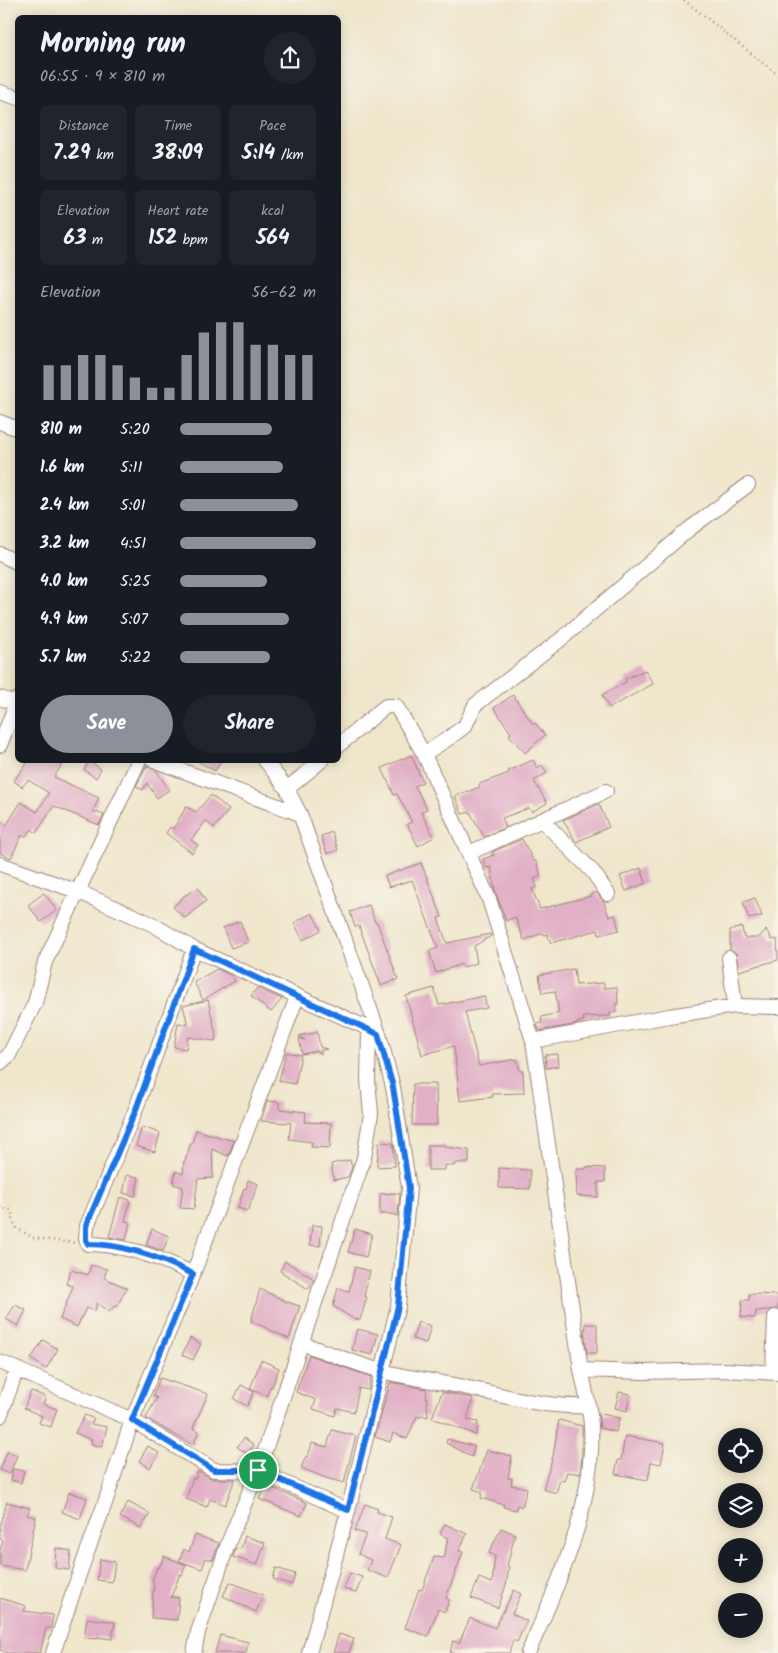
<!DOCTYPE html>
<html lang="en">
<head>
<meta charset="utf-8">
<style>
  :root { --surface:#171b24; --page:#20242c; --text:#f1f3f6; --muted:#9ea1a6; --accent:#8c9099 }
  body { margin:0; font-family:Kalam,sans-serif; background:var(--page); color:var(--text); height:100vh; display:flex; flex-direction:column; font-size:19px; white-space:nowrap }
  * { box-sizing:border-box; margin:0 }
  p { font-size:16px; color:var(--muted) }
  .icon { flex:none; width:28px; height:28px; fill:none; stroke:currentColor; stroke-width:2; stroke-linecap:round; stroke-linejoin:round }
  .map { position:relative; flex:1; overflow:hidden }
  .panel { position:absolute; left:15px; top:15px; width:326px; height:748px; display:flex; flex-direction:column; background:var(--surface); border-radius:8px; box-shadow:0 2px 12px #0003 }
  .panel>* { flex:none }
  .buttons { position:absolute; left:718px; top:1428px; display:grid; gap:10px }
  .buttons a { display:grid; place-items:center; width:45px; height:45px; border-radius:50%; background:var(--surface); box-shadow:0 2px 12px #0003; font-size:25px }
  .pin { position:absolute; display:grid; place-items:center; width:42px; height:42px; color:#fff; margin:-21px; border:2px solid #fff; border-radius:50%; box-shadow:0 1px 5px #0007 }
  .round { display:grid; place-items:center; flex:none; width:52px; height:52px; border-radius:26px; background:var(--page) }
  .head { display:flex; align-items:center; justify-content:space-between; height:85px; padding:0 25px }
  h1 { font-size:28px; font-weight:800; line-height:38px }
  .stats { display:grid; grid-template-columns:repeat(3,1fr); gap:8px; height:85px; padding:5px 25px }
  .stats div { display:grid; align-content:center; border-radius:8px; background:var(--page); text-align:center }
  .stats b { font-size:21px; font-weight:800 }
  .stats small { font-size:14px; font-weight:400 }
  .stats p { font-size:14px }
  .chart { height:140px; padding:10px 25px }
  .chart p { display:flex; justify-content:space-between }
  .chart svg { width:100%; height:90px; margin-top:5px; stroke:var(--accent); stroke-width:6 }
  .cta { display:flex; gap:10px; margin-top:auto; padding:10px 25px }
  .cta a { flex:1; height:58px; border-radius:30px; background:var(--accent); color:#fff; font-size:20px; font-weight:800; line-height:58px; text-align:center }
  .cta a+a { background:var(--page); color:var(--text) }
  ul { padding:0 25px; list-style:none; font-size:16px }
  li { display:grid; grid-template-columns:80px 60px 1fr; align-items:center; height:38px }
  li i { height:12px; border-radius:6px; background:var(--accent) }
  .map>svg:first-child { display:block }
</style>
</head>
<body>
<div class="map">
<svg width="778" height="1653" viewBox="0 0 778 1653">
  <rect width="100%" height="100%" fill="#f7f3e8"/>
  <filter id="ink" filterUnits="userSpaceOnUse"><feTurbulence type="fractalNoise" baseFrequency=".02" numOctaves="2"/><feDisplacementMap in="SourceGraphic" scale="10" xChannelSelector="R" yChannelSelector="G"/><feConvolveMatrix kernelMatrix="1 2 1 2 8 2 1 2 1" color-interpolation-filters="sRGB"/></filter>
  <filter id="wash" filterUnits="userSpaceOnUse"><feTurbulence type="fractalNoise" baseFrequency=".0096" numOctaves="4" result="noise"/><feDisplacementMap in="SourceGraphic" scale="20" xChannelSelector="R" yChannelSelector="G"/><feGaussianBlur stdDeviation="1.12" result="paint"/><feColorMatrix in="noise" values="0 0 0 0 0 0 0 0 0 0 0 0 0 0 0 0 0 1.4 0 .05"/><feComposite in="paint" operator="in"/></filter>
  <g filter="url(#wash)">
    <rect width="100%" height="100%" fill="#efe6cb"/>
    <g id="blocks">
      <path fill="#e1afc6" d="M645 670 653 684 609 708 602 695 626 682 625 679Z
        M513 695 533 724 535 723 545 735 525 753 509 735 511 733 494 708Z
        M411 755 423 782 415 786 427 809 421 812 434 837 418 846 407 824 412 822 397 794 394 795 382 768Z
        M29 760H65L54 777 99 798 93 811 104 815 99 825 54 806 36 833 32 829 25 837 22 835 11 858 0 853V821L6 826 21 802 37 812 49 793 28 780 22 787 14 781Z
        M196 760H222L215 771Z
        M533 760 537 768 542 765 547 773 534 781 547 803 532 812 529 808 502 818 506 827 484 837 470 812 462 814 455 796 480 787 479 784 509 773 508 771Z
        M89 761 101 769 96 778 84 770Z
        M147 766 156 770 169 790 157 798 147 783 143 790 136 786Z
        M211 795 229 810 214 828 206 821 191 840 198 845 192 853 166 833 170 827 173 829 186 807 196 812Z
        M599 804 609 827 576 842 563 820Z
        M332 832 338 850 327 854 321 836Z
        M522 839 534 862 536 861 541 876 534 879 537 887 532 889 540 909 591 896V894L596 892 604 902 609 917 615 915 619 930 599 935 598 930 551 943 547 934 544 935 543 933 524 940 515 917 506 921 495 891 491 867 486 868 483 859 494 855 492 852Z
        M421 863 442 917 438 918 447 943 490 934 491 936 474 946 477 963 463 967 462 964 436 973 429 951 438 948 412 880 389 887 385 876Z
        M641 868 646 883 626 891 620 876Z
        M198 888 206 901 185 918 173 907 184 896Z
        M44 893 57 910 41 922 28 905Z
        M755 898 762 916 749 919 743 902Z
        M369 905 375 922H377L398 979 381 986 359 926 355 927 350 912Z
        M312 913 321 930 303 940 294 923Z
        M240 921 248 942 231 948 223 928Z
        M742 927 744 938H758L766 930 770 935 771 940 777 939 778 960 739 971 736 953 730 950V930Z
        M217 969 232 976 235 981 203 1000 194 982Z
        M574 969 576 985 604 983V988L617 987 618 1004H616V1012H610V1016L583 1017 584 1021 578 1022V1024L539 1031 537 1024 542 1023 541 1017 559 1013 555 991 542 993 539 975Z
        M257 988 282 999 271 1012 251 996Z
        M434 988 439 1005 484 996 487 1008 465 1012 479 1066 517 1059 520 1071H523L524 1093 492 1094 493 1097 460 1101 454 1046 422 1055 406 996Z
        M208 1000 216 1035 215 1041 188 1037 186 1049 174 1047 178 1023 188 1025 183 1006Z
        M317 1030 320 1047 327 1049 321 1050V1054L317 1051 302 1054 299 1038 305 1040 299 1036 315 1033Z
        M286 1052 301 1055 295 1084 279 1081Z
        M558 1054 559 1066 546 1068 545 1055Z
        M413 1084H436L437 1125H412Z
        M267 1101 279 1102V1109L306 1112 305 1122 331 1123 330 1148 311 1147 312 1142 289 1139 291 1123 261 1121Z
        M142 1127 160 1133 155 1152 136 1146Z
        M196 1130 234 1141 228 1156 212 1149 213 1178 198 1179 194 1209 180 1208 183 1187 173 1184 176 1171 183 1174 184 1161H185L191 1143H192Z
        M379 1142 393 1143 395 1166 377 1167Z
        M428 1145H445V1147L469 1150V1163H455L454 1166 445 1165V1170H428Z
        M350 1160 352 1167 348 1177 334 1180 331 1164Z
        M586 1167 605 1168V1182H598V1197L577 1196 576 1172 577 1169H586Z
        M499 1168 530 1170V1189L499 1188Z
        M127 1175 139 1177 135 1196 123 1193Z
        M248 1180 258 1184 248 1211 238 1208 244 1188 246 1189Z
        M397 1193 400 1194 398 1216 391 1214H380V1194Z
        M120 1197 130 1200 125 1221 130 1222 126 1240 109 1237Z
        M312 1225 322 1226 320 1246 310 1245Z
        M152 1229 169 1236 163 1251 146 1245Z
        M355 1229 372 1234 366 1257 348 1252Z
        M285 1261 314 1279 308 1289 280 1271Z
        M91 1265 107 1269 104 1278 127 1288 116 1307 114 1306 109 1312 97 1303 95 1311 86 1308 77 1327 60 1319 73 1286 66 1284 71 1270 88 1275Z
        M355 1267 370 1271 364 1296 367 1297 360 1320 352 1318 333 1306 338 1288 349 1291Z
        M260 1289 287 1302 300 1306 289 1339 251 1321Z
        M749 1294 778 1295V1309L756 1311 755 1318 741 1317 742 1300H749Z
        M15 1305 26 1310 18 1326 6 1319Z
        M418 1322 431 1326 426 1343 413 1339Z
        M585 1324H597V1353H587L584 1329H586Z
        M357 1329 378 1334 372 1355 352 1350Z
        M190 1338 201 1344 193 1360 182 1355Z
        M43 1340 58 1349 46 1369 31 1359Z
        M309 1355 371 1377 368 1390 359 1388 354 1412 337 1408 335 1416 313 1409 316 1400 296 1392Z
        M261 1360 279 1368 272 1387H270L267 1396 250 1389Z
        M160 1378 208 1394 193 1428 199 1431 193 1445 146 1418 157 1398 153 1396Z
        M390 1382 426 1389 428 1417 421 1415 420 1418 417 1416 407 1439 393 1433 390 1442 375 1437Z
        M241 1385 254 1392 247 1406 234 1399Z
        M31 1391 46 1397 43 1404 57 1409 51 1427 39 1423 42 1416 24 1408Z
        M442 1392 473 1398 467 1420 478 1422 476 1435 432 1418Z
        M619 1392 630 1394 627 1411 615 1408Z
        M598 1413 619 1418 616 1432 600 1428Z
        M85 1415 94 1419 91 1424 107 1427 102 1447 91 1444 92 1440 75 1433Z
        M559 1420 582 1426V1455L580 1474 567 1472 564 1481 560 1480 556 1493 543 1489 553 1456Z
        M332 1430 356 1436 344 1483 326 1478 301 1468 306 1456 308 1457 312 1443 327 1447Z
        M625 1436 665 1443 661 1464 651 1462 648 1480 615 1474 618 1460H621Z
        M244 1438 254 1445 248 1454 237 1447Z
        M447 1439 474 1446 472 1457 446 1443Z
        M148 1446 159 1453 150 1468 139 1461Z
        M487 1450 512 1456 508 1478H512L511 1485 527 1488 522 1507 517 1505 516 1510 503 1507 504 1505 481 1498 482 1492 473 1489Z
        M7 1452 17 1455 10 1474 0 1470Z
        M13 1469 24 1471 21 1483 11 1480Z
        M198 1471 213 1479H235L225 1505 210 1499 207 1507 186 1499 193 1478 195 1479Z
        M266 1485 307 1503 301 1516 259 1499Z
        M69 1492 87 1498 80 1519 62 1512Z
        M7 1502 30 1508 27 1515 36 1517 25 1570 0 1566V1550L3 1540 0 1539V1527Z
        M128 1502 150 1514 141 1528 120 1517Z
        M365 1504 378 1509 377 1512 392 1517 385 1539 401 1545 388 1578 367 1570 371 1560 358 1554 366 1534 355 1531Z
        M445 1524 467 1534 459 1551 463 1552 446 1598 449 1600 445 1612 438 1609 428 1636 405 1628 419 1589 422 1590 434 1557 444 1558 448 1538 440 1534Z
        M501 1528 515 1534 507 1566 509 1567 506 1585 498 1608 471 1598 479 1578 492 1583 495 1556 489 1553Z
        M195 1535 219 1543 213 1560 206 1558 202 1569 179 1561 184 1549 189 1552Z
        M245 1536 265 1543 257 1565 233 1557 236 1548 241 1549Z
        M56 1548 71 1551 69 1570 55 1568Z
        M164 1556 186 1565 182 1575 180 1574 171 1597 179 1598 177 1620 151 1618 154 1583 152 1582 157 1567 159 1568Z
        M100 1559 115 1562 112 1582 97 1580Z
        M276 1568 295 1574 292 1585 273 1579Z
        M350 1573 362 1577 356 1593 344 1589Z
        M230 1582 263 1595 256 1612 223 1596Z
        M514 1590 521 1594 512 1614 527 1621 517 1642 513 1640 509 1653H450L453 1641 459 1643 470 1618 495 1628Z
        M0 1598 26 1606 24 1611 53 1615 51 1628H46L40 1653H7L0 1650Z
        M87 1618 115 1622 112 1639 97 1637V1639L84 1638Z
        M339 1634 354 1639 349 1653H333Z
        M220 1635 248 1642 246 1653H215Z"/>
    </g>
  </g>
  <g filter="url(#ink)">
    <use href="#blocks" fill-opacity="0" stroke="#9c827b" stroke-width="1"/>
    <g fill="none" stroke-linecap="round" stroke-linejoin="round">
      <g stroke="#9c827b" stroke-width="16">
        <path id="minor" d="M0 92 18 98
          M0 422 18 429
          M0 554 18 563
          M0 698 18 704
          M0 745 18 699
          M339 745 386 706H396L424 754 489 899 533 1041 581 1370C585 1389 590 1407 591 1426 595 1504 559 1583 528 1653
          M424 754 446 740 465 726 475 705 560 640 688 530 748 485
          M153 760 300 814
          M265 760 287 789 300 814 379 1034 393 1087 409 1188 398 1306 348 1511 309 1653
          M287 789 322 760
          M542 820 593 872 608 894
          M469 853 606 791
          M0 864 79 892 152 924 194 949 378 1033
          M729 958 735 1006
          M533 1041 669 1016 735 1006 778 1007
          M0 1063 9 1055 35 1003 45 962 139 760
          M193 1274C161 1258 124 1244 88 1244L86 1239 87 1226 135 1111 194 949
          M301 1343C328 1353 354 1363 381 1371 408 1378 437 1381 464 1387 505 1396 546 1408 588 1406
          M0 1362 132 1420 214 1470 258 1471 348 1511
          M581 1370 643 1372 724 1370 778 1373
          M773 1373 775 1317
          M0 1416 17 1369
          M53 1653 81 1569 105 1503 132 1420 193 1274 297 997
          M194 1653 198 1632 229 1541 258 1471 364 1158 371 1114 368 1080 369 1029"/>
      </g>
      <path stroke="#9c827b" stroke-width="2.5" stroke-dasharray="1 4" stroke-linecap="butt" d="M684 0 778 75
        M0 1207 11 1210 15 1227 33 1238 74 1243"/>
      <use href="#minor" stroke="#fff" stroke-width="14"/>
    </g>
  </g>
  <g fill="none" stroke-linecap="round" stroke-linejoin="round" filter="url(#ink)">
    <g stroke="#fff" stroke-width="10">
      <path id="route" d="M194 949 378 1034 393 1087 409 1188 398 1306 348 1510 258 1470H214L132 1420 193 1274C161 1258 124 1244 88 1244L86 1240V1226L135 1112Z"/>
    </g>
    <use href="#route" stroke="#1a73e8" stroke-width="6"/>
  </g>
</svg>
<div class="buttons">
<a><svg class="icon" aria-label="locate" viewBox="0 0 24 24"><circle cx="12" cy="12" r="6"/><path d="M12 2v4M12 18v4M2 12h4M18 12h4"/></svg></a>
<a><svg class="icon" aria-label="layers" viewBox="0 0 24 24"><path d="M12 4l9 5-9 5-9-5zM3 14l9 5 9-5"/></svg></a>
<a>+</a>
<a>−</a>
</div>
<div class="pin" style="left:258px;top:1470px;background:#1e9e55"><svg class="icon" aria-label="arrive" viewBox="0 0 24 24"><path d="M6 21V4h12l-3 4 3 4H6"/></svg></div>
<section class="panel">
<div class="head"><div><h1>Morning run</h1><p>06:55 · 9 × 810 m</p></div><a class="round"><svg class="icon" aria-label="share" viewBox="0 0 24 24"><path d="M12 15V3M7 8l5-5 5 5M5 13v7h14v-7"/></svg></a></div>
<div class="stats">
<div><p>Distance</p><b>7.29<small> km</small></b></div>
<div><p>Time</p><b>38:09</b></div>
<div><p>Pace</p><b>5:14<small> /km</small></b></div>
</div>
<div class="stats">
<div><p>Elevation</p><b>63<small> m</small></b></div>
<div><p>Heart rate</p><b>152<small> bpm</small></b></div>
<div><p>kcal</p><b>564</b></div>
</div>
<div class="chart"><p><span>Elevation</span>56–62 m</p>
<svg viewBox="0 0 160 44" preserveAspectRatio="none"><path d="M5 44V27M15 44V27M25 44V22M35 44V22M45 44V27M55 44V33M65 44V38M75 44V38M85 44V22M95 44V11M105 44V6M115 44V6M125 44V17M135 44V17M145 44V22M155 44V22"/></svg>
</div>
<ul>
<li><b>810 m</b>5:20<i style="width:68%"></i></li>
<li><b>1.6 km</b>5:11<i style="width:76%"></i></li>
<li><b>2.4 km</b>5:01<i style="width:87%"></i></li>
<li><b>3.2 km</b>4:51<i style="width:100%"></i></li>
<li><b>4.0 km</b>5:25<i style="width:64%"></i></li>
<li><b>4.9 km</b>5:07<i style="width:80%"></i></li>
<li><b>5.7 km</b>5:22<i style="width:66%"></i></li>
</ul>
<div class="cta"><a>Save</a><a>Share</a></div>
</section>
</div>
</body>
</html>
